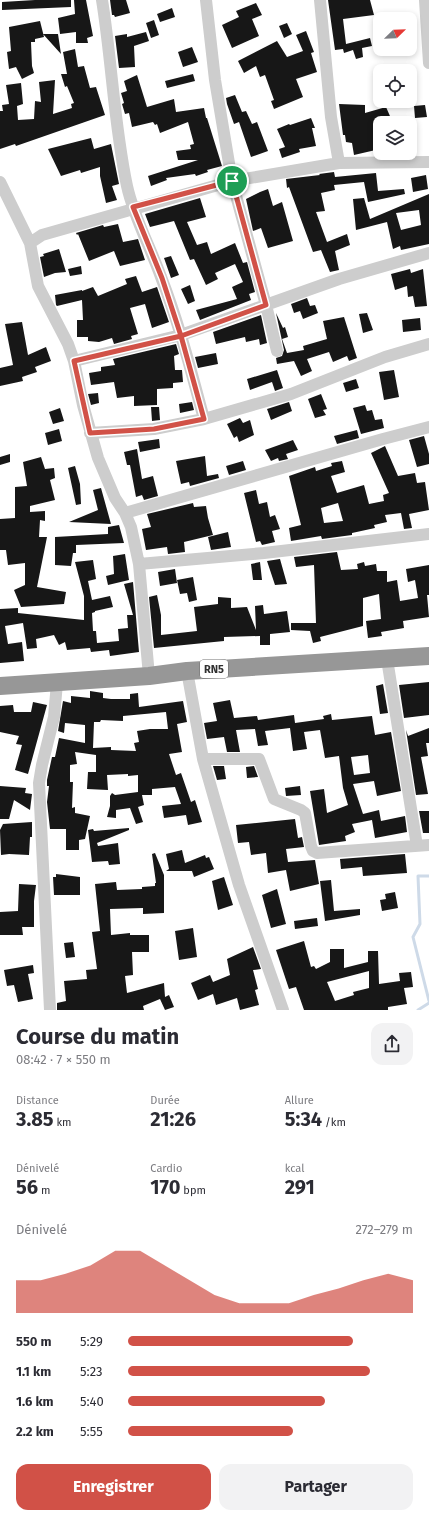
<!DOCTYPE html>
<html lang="fr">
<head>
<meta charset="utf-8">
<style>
  :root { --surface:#fff; --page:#f2f2f3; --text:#2b2b33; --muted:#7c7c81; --accent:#d15147 }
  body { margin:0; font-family:"Fira Sans",sans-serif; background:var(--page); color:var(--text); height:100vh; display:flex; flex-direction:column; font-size:15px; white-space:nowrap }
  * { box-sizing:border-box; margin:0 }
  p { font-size:13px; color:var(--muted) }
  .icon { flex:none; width:22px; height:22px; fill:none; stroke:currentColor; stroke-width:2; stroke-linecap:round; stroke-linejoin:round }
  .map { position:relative; height:1010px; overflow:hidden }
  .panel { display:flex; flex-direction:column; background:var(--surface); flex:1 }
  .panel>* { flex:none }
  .needle { width:26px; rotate:67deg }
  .controls { position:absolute; left:373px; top:12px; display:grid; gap:8px }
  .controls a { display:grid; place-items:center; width:44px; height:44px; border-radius:8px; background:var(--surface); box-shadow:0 2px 6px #0003; font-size:20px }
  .pin { position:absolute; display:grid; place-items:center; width:34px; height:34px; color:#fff; margin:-17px; border:2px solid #fff; border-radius:50%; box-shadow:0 1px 4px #0007 }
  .round { display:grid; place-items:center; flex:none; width:42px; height:42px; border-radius:12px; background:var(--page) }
  .summary { display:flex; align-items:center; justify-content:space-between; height:68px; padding:0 16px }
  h1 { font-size:22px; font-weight:700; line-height:30px }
  .metrics { display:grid; grid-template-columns:repeat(3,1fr); gap:6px; height:68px; padding:4px 16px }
  .metrics div { display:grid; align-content:center }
  .metrics b { font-size:20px; font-weight:700 }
  .metrics small { font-size:11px; font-weight:400 }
  .metrics p { font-size:11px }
  .chart { height:112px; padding:8px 16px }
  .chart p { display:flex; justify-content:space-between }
  .chart svg { width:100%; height:72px; margin-top:4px; fill:var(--accent); opacity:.7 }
  .button { display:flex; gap:8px; margin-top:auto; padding:8px 16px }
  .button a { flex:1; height:46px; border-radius:12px; background:var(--accent); color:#fff; font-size:16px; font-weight:700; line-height:46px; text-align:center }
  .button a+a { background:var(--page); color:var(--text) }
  ul { padding:0 16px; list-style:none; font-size:13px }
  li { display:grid; grid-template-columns:64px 48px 1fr; align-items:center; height:30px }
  li i { height:10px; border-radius:5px; background:var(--accent) }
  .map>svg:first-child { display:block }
</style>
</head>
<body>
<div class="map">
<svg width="429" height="1010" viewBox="0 0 429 1010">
  <rect width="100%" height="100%" fill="#fff"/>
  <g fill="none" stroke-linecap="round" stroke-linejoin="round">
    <path stroke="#cedae8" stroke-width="3" d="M429 876H418L420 924 413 937 429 1001
      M418 1010 429 1003"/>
  </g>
  <path fill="#171717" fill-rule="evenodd" d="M35 0H71V7L2 10V2Z
    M74 0H86L93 36 87 38 88 43H76V32L60 34 58 18 75 14Z
    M110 0H126L130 13 115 17 114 15H112Z
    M328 0H370L374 15 343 19 346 44 370 38 372 46 362 48 363 57 356 59 353 50 344 53 343 49 335 50Z
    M256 3 262 15 252 19 259 36 232 48 222 25 239 17 236 11Z
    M172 8 175 17 160 22 157 14Z
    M154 20 159 35 151 38 146 23Z
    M40 21 44 37 35 39V42H31L32 66 34 73 22 79 16 67 9 69 7 52 11 51 9 27Z
    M287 23 292 34 284 38 279 26Z
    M306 31 314 52 311 53 317 72 296 79 303 97 274 109 271 101 274 100 265 75 260 77 256 66 244 73 238 61 277 41 287 57 303 51 296 35Z
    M146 32 149 41 134 46 135 67 119 68 115 36 127 34V37Z
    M43 34H58L61 54Z
    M192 47 198 62 183 67 178 52Z
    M75 49 78 67 84 66 90 88 96 87 105 115 16 146 15 144 0 149V111H3L2 105 9 104 6 85 21 83 23 104 17 106 18 120 34 119 35 101 41 102 39 82 55 80 53 114 72 108 71 104 74 103 67 86 65 87 61 74H67L63 52Z
    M193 74 195 81 167 88 165 81Z
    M137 75 147 107 174 99 176 112 204 108 206 118H207L222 166 207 170 208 172 196 176 195 174 166 178 167 180 151 186 148 176 198 160H178L176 151 191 149 190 145 194 144 188 122 160 133 157 124 155 125 153 122 132 127 129 113 125 114 122 104 124 103 121 93 127 91 124 81Z
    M235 95 242 112 246 111 252 124 257 122 268 151 251 157 239 122 234 124 227 104 226 98Z
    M339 104 365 105V113L386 107 393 123H380V149L354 155 352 143 346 142 345 135H343Z
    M425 105 427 117 415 118 414 106Z
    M311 118 315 128H312L316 146 299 149 300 152 282 158 279 149 285 147 277 129 289 124 290 125Z
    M91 138 94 149 111 144 119 184 112 186 117 200 106 203 100 176V167L81 173 80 170 61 176 48 149Z
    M334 172 335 177 376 173 378 191 404 189 405 194 368 202 364 182 334 185 335 190 321 193 325 211 316 212 327 242 347 234 350 245 335 251 339 270 330 272 321 250 313 252 289 187 287 188 286 179 320 175 319 174Z
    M426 175 428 189 413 192 411 178Z
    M268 189 273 206 282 202 293 241 268 248 261 228 253 231 246 199 260 192Z
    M429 194V244L401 250 400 246 393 249 387 222 356 230 353 199 364 198 370 219ZM419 210 421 225 401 230 396 213Z
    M200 198 206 217 187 222 197 245 207 242 211 254 235 243 243 263 247 262 255 292 249 294 251 300 200 320 196 310 237 299 232 287 243 282 235 264 215 273 218 279 206 285 194 259 190 260 174 221 150 227 145 214Z
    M118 224 123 242 138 239 145 260 120 266 114 251 89 261 78 234 77 235 76 233 103 225 104 227Z
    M59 249 66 272 55 273 44 277 40 257 44 256 43 254Z
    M171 256 179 275 171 278 164 258Z
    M81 266 82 274 70 276 68 269Z
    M410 269 411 273 423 269 427 306 415 307 413 296 408 297 407 286 395 290 391 274Z
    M136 276 142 292 157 287 169 322 152 328 145 304 130 308 138 334 131 336 132 339 114 344 112 338 99 342 88 341V337H77V320H83L82 300 57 306 56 305 55 295 82 290V291L93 287 98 296 127 284 125 279Z
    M190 285 195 301 188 304 181 289Z
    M307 298 310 306 315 305 318 313 303 319 300 311 294 313 291 304Z
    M276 313 283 328 285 327 288 337 282 339 287 353 304 350 303 346 327 339 323 321 344 317 357 358 349 361 347 356 333 362 329 352 307 359 312 371 301 376 294 361 277 364 276 358 282 356 284 350Z
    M367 313 373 330 363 333 359 314Z
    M261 315 267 343 260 345 259 339 246 342 245 337 216 344 213 332Z
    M420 318 421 330 403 332 402 320Z
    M22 322 28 355 46 347 51 361 35 367 37 372 22 377 23 381 0 386V368L13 365 5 324Z
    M176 344 179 354 174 356 175 370H182L183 382 173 383V388L157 389V405L134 406V396L117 398 114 382 91 385 89 373 101 371V367L115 365 113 359Z
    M216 353 218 364 198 368 195 357Z
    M277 370 283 388 275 391 272 382 250 390 247 379Z
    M394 370 399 397 384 400 379 372Z
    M356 379 359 388 346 392 343 383Z
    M98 393 99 403 91 405 88 394Z
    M321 394 327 409 323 410 326 415 315 418 308 399Z
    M192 402 194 410 180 413 179 404Z
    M289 402 292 411 271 420 267 409Z
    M365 405 367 411 372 410 375 420 382 419 384 428 361 434 353 408Z
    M151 407H159L160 420 152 421Z
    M60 408 64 421 53 424 49 412Z
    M240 418 243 423 250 420 254 435 239 442 237 436 234 438 227 424Z
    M59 429 62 441 48 445 45 433Z
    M357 430 359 438 337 444 334 436Z
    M424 436 429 454V464L417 467 409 440Z
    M159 439 160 448 140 452 138 442Z
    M293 440 298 450 286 454 288 459 279 461 278 458 271 461 265 450Z
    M385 446 398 476 415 473 417 483 425 482 429 510 409 514 412 528 404 529 401 513 385 515 387 522 374 525 375 528 352 533V535L322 539 321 536 291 541 289 528 301 525 289 476 315 467 316 471 332 466 331 463 342 461 345 472 331 476 337 493 364 485 369 504 384 501 383 495 389 493 371 453ZM338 503 343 521 324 523 321 508Z
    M137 449 142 479 153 476 158 496 144 500 142 495 136 497 130 465H127L124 452Z
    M10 454V462L0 465V457Z
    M205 456 207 476 218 474 219 478 190 486 189 482 181 484 176 461Z
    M41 457 45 469 54 468 55 478 50 480 55 500 30 506V512L45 511V521L40 520 39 537H47L37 587 66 592 64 604 21 607 14 590 25 585V563L8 565 6 550H0V519L15 518V487L27 486 23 462Z
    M243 461 246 470 229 475 226 466Z
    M75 466 80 484 81 504 76 505 68 468Z
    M101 488 111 524 69 522 98 510 93 490Z
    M256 490 259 504 267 502 270 517 275 515 280 529 272 531 275 542 262 545 260 541 256 542 244 493Z
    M193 503 194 507 206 506 208 518 213 535 184 542 185 552 168 554 167 547 146 550 142 529 151 527 147 514Z
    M119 525 124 543 76 545V553H73L71 566 55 565V537L108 534V527Z
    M228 532 231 547 211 550 208 537Z
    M337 552 341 570 358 569 357 564 364 562 365 566 376 564 377 571H387V582L397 580 400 601 418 598 415 580 408 582 406 569 429 565V595H427L429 617 403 621 404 628 381 632 382 636 368 638 366 621 381 619 379 594 363 598V626L320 637 321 641 313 643 310 631 291 630V623H316L314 565 296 567 294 557Z
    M125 554 129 580 108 585 106 576 114 574 113 556Z
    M280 559 287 584 275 585 267 561Z
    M93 560 96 579 88 581 92 600 110 596 113 607 95 611V612L92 613 93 631H96L97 643 119 641 118 629 128 628 127 615H133L124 584 133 582 139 652 110 656 109 650 91 652 90 648 67 650 65 642 59 645 54 635 36 639 37 648 27 649 23 623 5 626 8 644 22 642 24 661 0 663V609L18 608V613L84 620V596L75 562Z
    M260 562 262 580H253L251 564Z
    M175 569 177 583 160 586 158 572Z
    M193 577 197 600 189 602 187 593 180 594 177 580Z
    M157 595 161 615V635L197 631 194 607 218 604V597L231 598V608L247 607 256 630 255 606 263 605 264 614 287 611 290 632 270 634V645H260V636L224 637V641L154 648 149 597Z
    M429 682V715L404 718 399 685Z
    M383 684 388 713 380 714 376 686Z
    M90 691 103 693V698L111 699H130V694L138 693 139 707 183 701 187 722 177 724 182 752 169 754 176 775 181 773 191 802 195 800 202 822 188 825 186 815 164 818 162 806 181 804 175 787 152 789V795H142L144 805 138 807 143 822 136 824 130 808 116 810V818L107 817 110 806V796L112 793 115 795 138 792V775L128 776V774L107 775 108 790 87 789 88 772H96V755L75 752 77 764 70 765V782H73L72 808 75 807V813L90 816 85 839 79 840V850H66V829H50L47 802 49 786H47V780L52 757H55L59 738 85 743V725L65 723 64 733 58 731 63 701 71 703V696L90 698ZM166 712 168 729H150L137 731 139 742 134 743 136 751 111 750V747L93 748 94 722H100L101 720 123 721V716Z
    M230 700 234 718 257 716 258 720 294 715 295 723 324 719 323 716 331 714 332 720 372 716 375 735 391 732 401 791 377 796 374 781 353 784 363 814 379 810 381 821 405 816 407 832 375 838 372 820 352 824 355 832 345 836 346 841 319 845 310 791 324 789 327 813 348 805 343 788 339 756 325 758 320 730 304 732 307 749 293 751 290 728 265 731 268 745 258 746 255 729 236 730 240 752H227L224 737 207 739 204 723 217 721 213 703ZM368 755 370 773 354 775 351 757Z
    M33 702 47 705 28 774 15 770 22 745 16 744 19 736 0 732V706L13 705 14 712H31Z
    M429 728V743H426L428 756 421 757 428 794 416 795 406 730 408 736Z
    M213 766H224L226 779 217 780Z
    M254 766 258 777 247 778 246 767Z
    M0 786 26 788 25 793 32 794 30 810 14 800 9 819H0Z
    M300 786 301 795 286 796 285 788Z
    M419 811H429V833H423Z
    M295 819 298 838 302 837 304 847 286 849 288 862 315 860 319 884 290 891 286 870 268 873 266 853 251 855 249 842 238 843 236 825Z
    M32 822V837H30L29 855 9 854 1 855 0 830 3 824Z
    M129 828V830L97 843 98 846 118 843 120 864 109 865 108 861 92 862 88 830 93 829 94 831Z
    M182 850 185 863 205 855 206 858 209 857 214 869 194 877 192 871H166L169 869 166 854Z
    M155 853 164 875V913L143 914V908L110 909 111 935 130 933V935H149V952H132L133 975 125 976 127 993 164 983 165 997 169 995 174 1007 165 1010 160 999 143 1006 144 1010H57V1003L66 1001 64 981 87 979 86 970 97 969 92 932 100 931 95 884 116 882 117 890 142 889V887L155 886V883H156L152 854Z
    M405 854 407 873 363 876 362 867 341 869 340 859Z
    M56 874 80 877V895H54L53 877H56Z
    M224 877 233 905 218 910 212 881Z
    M331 880 334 911 360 909V915L325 921 320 881Z
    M19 884 36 885 34 901V927H22L23 935H0V912L18 911Z
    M277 889 286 924 271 928 262 895Z
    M395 892 398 908 382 911 380 900 386 899 385 894Z
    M317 918 318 926 295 929 294 921Z
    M193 928 197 957 179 960 175 931Z
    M304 941 311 967 314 966 316 969 330 962V949H344V968L368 962V951H378L379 984 400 981 399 973 411 972 413 987 404 988 407 1004 388 1007V1010H304L296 987 289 989 276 950ZM369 971V988L353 992 354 995 335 1001 327 982Z
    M73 942 75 957 66 958 64 943Z
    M253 947 261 969 253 970 258 989 255 990 259 1005 240 1010 237 998 216 1005 213 994 198 1000 191 983 210 975 213 982 230 975 227 959Z
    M33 965 34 973 28 974 33 999 18 1002 14 985 7 986 4 970Z"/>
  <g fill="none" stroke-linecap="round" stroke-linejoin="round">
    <path stroke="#cdcdcd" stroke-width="12" d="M102 0C112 62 114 125 127 186 134 218 150 246 161 277 179 323 191 371 204 419
      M206 0 215 80 232 181 266 305 277 351
      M320 0 331 117 339 163
      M425 0 429 63
      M0 182 30 243
      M74 361 181 335 339 279 429 253
      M90 433 154 429 204 419 291 394 385 357 429 344
      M125 513 383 439 429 427
      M139 564 264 553 429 534
      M387 659 417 846
      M187 671 203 759 239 885 283 1010
      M149 676 139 564 131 527 125 513 115 498 98 458 83 405 74 361 68 344 38 286 30 243 42 235 232 181 339 163 429 162
      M203 759H259L274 799 301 810 305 813 311 846 313 851 317 853 429 845
      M50 1010 39 783 42 765 54 717 57 683"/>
    <path stroke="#979797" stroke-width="18" d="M0 686 149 676 187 671 429 656"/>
  </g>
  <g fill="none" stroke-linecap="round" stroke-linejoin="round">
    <g stroke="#fff" stroke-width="8">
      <path id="route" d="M232 181 266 305 181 336 74 361 90 433 154 429 204 419 181 336 162 278 133 207 232 181"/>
    </g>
    <use href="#route" stroke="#d15147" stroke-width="5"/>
  </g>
  <g text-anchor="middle" stroke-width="4" stroke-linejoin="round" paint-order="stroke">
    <rect fill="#fff" stroke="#6e6e6e" stroke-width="1" x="200" y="660" width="28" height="18" rx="3"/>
    <g font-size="11" font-weight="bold" fill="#303030">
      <text x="214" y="673">RN5</text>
    </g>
  </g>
</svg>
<div class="controls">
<a><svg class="needle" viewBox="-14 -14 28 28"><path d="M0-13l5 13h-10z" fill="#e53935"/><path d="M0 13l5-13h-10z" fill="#7c7c81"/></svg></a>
<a><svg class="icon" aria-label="locate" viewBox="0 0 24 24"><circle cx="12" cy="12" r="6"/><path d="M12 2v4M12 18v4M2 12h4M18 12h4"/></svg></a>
<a><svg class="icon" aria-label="layers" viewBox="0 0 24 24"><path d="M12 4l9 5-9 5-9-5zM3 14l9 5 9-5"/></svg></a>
</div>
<div class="pin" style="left:232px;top:181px;background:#1e9e55"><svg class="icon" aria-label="arrive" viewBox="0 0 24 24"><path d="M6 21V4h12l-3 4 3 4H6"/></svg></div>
</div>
<section class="panel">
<div class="summary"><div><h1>Course du matin</h1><p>08:42 · 7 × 550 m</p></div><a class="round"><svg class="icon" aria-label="share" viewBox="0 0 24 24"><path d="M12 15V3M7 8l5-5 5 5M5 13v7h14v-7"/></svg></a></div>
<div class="metrics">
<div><p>Distance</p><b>3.85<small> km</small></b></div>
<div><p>Durée</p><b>21:26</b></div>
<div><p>Allure</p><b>5:34<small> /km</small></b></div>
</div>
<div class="metrics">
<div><p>Dénivelé</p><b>56<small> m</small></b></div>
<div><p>Cardio</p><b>170<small> bpm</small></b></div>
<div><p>kcal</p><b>291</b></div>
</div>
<div class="chart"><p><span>Dénivelé</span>272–279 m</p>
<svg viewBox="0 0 160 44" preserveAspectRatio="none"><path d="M0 44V24L10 24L20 20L30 15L40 6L50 6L60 15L70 24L80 33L90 38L100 38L110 38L120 33L130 29L140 24L150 20L160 24V44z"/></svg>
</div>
<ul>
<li><b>550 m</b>5:29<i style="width:79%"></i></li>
<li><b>1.1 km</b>5:23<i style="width:85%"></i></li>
<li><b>1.6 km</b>5:40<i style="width:69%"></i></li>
<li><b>2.2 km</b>5:55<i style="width:58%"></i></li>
</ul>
<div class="button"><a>Enregistrer</a><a>Partager</a></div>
</section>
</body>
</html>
